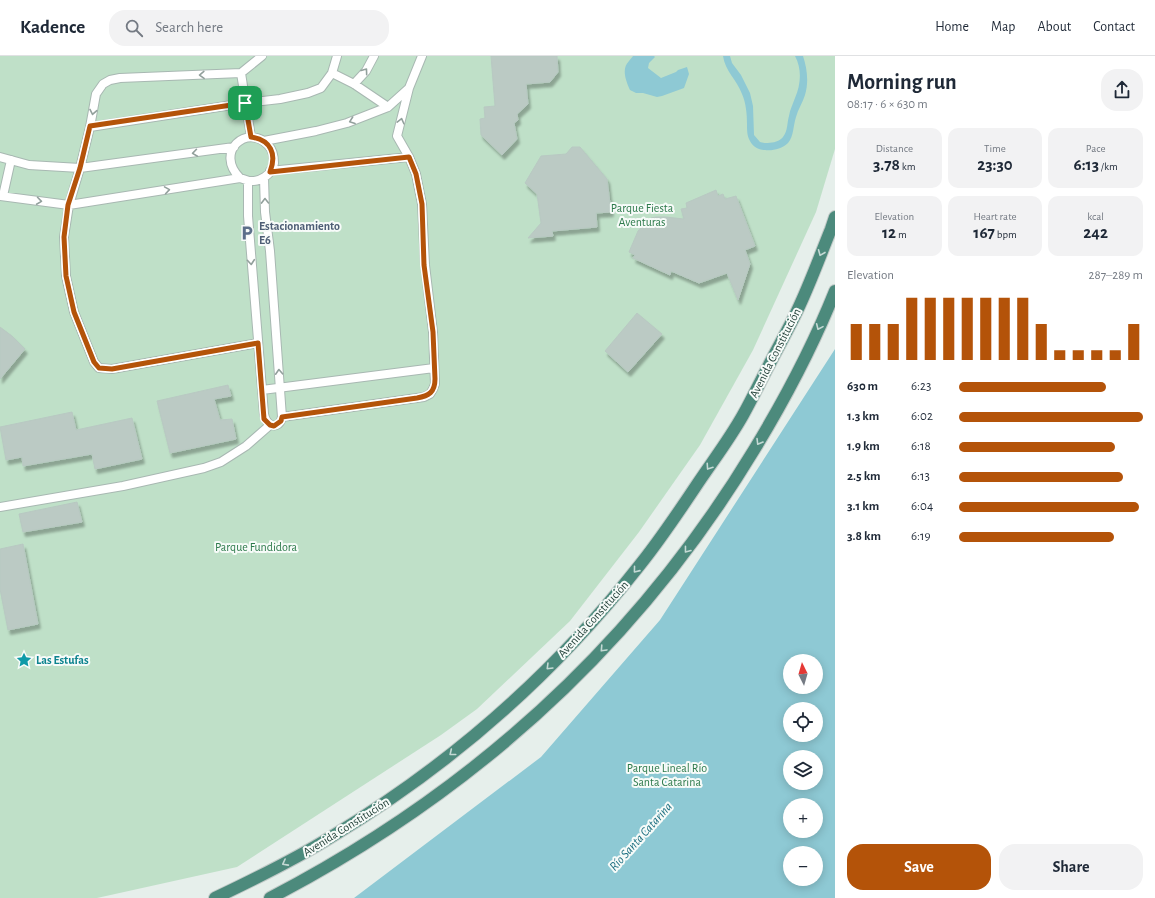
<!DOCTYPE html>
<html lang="en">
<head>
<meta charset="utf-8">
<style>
  :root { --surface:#fff; --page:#f2f2f3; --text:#1f2937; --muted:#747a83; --line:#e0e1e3; --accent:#b45309 }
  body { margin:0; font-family:"Alegreya Sans",sans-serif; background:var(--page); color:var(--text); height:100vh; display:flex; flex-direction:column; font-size:15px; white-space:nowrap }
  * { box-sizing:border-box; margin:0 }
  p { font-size:13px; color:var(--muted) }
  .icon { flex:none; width:22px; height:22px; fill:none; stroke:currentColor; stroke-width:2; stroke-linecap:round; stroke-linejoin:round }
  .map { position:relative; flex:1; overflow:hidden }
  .details { display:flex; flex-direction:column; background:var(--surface); width:320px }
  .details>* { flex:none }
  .needle { width:26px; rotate:355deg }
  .controls { position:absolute; left:783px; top:598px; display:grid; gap:8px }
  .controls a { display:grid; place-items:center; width:40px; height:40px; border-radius:50%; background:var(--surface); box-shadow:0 2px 10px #0003; font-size:20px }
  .pin { position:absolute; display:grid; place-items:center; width:34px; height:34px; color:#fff; margin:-17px; border-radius:8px; box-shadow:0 2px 6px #0006 }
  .round { display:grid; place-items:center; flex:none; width:42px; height:42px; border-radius:16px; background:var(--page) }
  .head { display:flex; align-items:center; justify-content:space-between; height:68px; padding:0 12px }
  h1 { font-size:22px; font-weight:600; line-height:30px }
  .figures { display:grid; grid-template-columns:repeat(3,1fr); gap:6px; height:68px; padding:4px 12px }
  .figures div { display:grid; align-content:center; border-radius:10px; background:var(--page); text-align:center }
  .figures b { font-size:17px; font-weight:600 }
  .figures small { font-size:11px; font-weight:400 }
  .figures p { font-size:11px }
  .chart { height:112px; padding:8px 12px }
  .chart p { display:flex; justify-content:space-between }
  .chart svg { width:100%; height:72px; margin-top:4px; stroke:var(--accent); stroke-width:6 }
  .action { display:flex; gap:8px; margin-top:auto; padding:8px 12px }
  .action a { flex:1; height:46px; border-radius:16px; background:var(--accent); color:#fff; font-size:16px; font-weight:600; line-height:46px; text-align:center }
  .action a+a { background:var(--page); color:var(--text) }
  ul { padding:0 12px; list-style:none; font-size:13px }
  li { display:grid; grid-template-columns:64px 48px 1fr; align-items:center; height:30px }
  li i { height:10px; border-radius:5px; background:var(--accent) }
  header { display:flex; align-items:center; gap:24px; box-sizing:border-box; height:56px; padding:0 20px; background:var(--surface); border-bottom:1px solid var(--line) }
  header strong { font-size:19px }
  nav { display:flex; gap:22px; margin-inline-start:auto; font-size:14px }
  .search { width:280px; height:36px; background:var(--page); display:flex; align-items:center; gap:10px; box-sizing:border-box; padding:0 14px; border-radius:16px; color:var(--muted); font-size:15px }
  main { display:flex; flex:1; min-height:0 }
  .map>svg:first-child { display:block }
</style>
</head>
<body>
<header>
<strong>Kadence</strong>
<div class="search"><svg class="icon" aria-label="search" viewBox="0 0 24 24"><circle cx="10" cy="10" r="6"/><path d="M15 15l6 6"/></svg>Search here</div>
<nav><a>Home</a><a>Map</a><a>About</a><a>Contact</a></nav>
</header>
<main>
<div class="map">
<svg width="835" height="842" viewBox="0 0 835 842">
  <defs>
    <filter id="shadow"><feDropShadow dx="2.5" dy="4.5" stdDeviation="1" flood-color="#0004"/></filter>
  </defs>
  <rect width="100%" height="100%" fill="#e6efeb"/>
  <path fill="#bfe0c8" d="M0 0H835V93L816 156 753 294 700 389 639 476 570 565 477 653 441 679 237 811 97 842H0Z"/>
  <path fill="#8ec9d4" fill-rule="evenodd" d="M633 0H654L655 1 649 7 648 12 661 22 676 16 678 14 687 11 689 18 684 32 662 40 657 41 643 37H636L630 34C626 25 621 13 629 5 630 3 632 2 633 0Z
    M723 0H730L732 7 741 19 750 37 753 50 754 79 760 86C768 88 778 87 783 81 788 75 787 66 789 60 790 53 793 48 795 42 801 28 802 13 795 0H803C807 12 809 26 805 39 803 46 798 53 796 61 793 70 794 80 788 87 782 93 772 95 765 94 759 94 753 91 750 85 747 80 747 74 747 68 747 58 746 47 742 38 737 24 725 15 723 0Z
    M835 293V842H354L541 701 660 564ZM790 605H816V631H790ZM790 653H816V679H790ZM790 701H816V727H790ZM790 749H816V775H790ZM790 797H816V823H790Z"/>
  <path fill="#bbcac4" stroke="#b8c9c2" filter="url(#shadow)" d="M491 0H557L558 16 550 26 526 28 528 48 517 58 518 64 514 67 517 83 502 99 481 79 480 63 485 62 484 51 495 50Z
    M572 91H580L607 123 611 156 596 157 597 171 552 175 553 180 528 182 541 167 537 138 525 127 541 100 566 98Z
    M716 134 718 140 723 138 725 143 736 140 755 190 745 194 750 208 738 244 727 217 699 227 671 215 670 219 633 202 635 199 629 196 638 175 644 168 651 162 656 161H666L684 163 681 153 687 152 686 147Z
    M637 257 662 278 628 316 605 295Z
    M0 271 12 280 25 293 0 323Z
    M228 329 231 340 214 343 220 364 232 363 236 383 170 397 157 345Z
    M72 356 76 374 132 362 142 403 95 413 92 398 23 410 22 401 6 404 0 371Z
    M77 446 82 466 23 476 19 458Z
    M23 488 38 568 8 574 0 533V493Z"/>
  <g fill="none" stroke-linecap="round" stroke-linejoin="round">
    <g stroke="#a8b8b2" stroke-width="10">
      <path id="service" d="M241 17 120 22 110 24 103 28 96 38 90 71 80 112 69 149 64 181 66 220 74 256 94 306 99 312 112 313 258 287
        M332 17 337 0
        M354 28 366 15 374 0
        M90 71 245 47 280 43 308 37 321 32 332 17 354 28 388 51
        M251 81 241 17 262 0
        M264 85 316 75 347 67 388 51 408 33
        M0 101 29 109 80 112 234 91
        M270 115 409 101 397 80 409 32 422 0
        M248 125V160L264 358C266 370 279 375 282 361L270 195 265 156 264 122
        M0 140 69 149 240 122C243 123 246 124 249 125 260 126 272 119 274 107 274 101 273 94 268 89 247 67 214 96 240 122
        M3 140 11 104
        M262 334 434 312
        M282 361 424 341 430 338 433 333 435 328 433 276 425 209 422 148 416 118 409 101
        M0 451 123 430 204 412 221 406 246 390 270 369"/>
    </g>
    <g stroke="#c2cac8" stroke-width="14">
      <path id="trunk" d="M215 842C255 823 294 804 331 781 449 710 554 618 639 510 660 484 678 457 696 430 712 406 729 384 743 359 752 343 760 326 769 309 778 291 788 274 797 255 810 228 820 200 831 173L835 161
        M270 842C472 737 636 589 754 394 785 343 813 290 835 235"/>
    </g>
    <use href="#service" stroke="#fff" stroke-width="8"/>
    <use href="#trunk" stroke="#4c8a7c" stroke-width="12"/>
  </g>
  <defs><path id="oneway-chevron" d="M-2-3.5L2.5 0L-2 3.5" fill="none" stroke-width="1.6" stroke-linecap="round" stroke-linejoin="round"/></defs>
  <g stroke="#92a09c">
    <use href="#oneway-chevron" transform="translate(365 15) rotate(-54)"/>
    <use href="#oneway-chevron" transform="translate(202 19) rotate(178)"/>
    <use href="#oneway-chevron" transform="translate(93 56) rotate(101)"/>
    <use href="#oneway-chevron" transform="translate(352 65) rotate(160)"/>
    <use href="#oneway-chevron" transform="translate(401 65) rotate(-76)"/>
    <use href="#oneway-chevron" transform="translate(195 97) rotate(172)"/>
    <use href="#oneway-chevron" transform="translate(167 134) rotate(-9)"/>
    <use href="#oneway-chevron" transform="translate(39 145) rotate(8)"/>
    <use href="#oneway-chevron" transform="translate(265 145) rotate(-91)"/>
    <use href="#oneway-chevron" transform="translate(251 206) rotate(85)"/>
    <use href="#oneway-chevron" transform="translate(279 316) rotate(-93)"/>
  </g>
  <g stroke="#c4d9d4">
    <use href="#oneway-chevron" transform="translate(821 197) rotate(112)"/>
    <use href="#oneway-chevron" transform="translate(819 271) rotate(114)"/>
    <use href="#oneway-chevron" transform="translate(759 386) rotate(121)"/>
    <use href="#oneway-chevron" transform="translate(709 411) rotate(124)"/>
    <use href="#oneway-chevron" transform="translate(687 494) rotate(128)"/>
    <use href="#oneway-chevron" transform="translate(636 514) rotate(129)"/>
    <use href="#oneway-chevron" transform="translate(603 593) rotate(133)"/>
    <use href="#oneway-chevron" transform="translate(549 611) rotate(135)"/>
    <use href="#oneway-chevron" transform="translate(452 697) rotate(141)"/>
    <use href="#oneway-chevron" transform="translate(285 807) rotate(152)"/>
  </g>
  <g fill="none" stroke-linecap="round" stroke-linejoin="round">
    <g stroke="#fff" stroke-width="8">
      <path id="route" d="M245 47 251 81C271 84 277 98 270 116L409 101 416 118 422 148 424 209 433 276 435 323C435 336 429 340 417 342L282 361 281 365 274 370 270 369 264 363 258 287 112 313 99 312 94 306 74 256 66 220 64 181 68 149 80 112 90 70Z"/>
    </g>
    <use href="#route" stroke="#b45309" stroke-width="5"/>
  </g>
  <defs>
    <g id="parking-bare" transform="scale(1.2)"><path d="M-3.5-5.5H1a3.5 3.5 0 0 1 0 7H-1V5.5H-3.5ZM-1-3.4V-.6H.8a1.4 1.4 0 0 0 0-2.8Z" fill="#5c6f8a" stroke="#f7fbf9" stroke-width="2.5" paint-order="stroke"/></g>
    <g id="sight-bare" transform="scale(1.2)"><path d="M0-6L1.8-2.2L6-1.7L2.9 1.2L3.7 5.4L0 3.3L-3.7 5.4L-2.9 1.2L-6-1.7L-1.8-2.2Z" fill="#0f9aa8" stroke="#f7fbf9" stroke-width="2.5" paint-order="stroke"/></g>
  </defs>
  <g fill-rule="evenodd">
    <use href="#parking-bare" x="247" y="177"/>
    <use href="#sight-bare" x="24" y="604"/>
  </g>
  <g text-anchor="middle" stroke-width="4" stroke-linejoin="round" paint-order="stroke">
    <g font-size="12" fill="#2d7a4b" stroke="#f7fbf9">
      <text x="642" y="156">Parque Fiesta<tspan x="642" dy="14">Aventuras</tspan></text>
      <text x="256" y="495">Parque Fundidora</text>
      <text x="667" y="716">Parque Lineal Río<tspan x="667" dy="14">Santa Catarina</tspan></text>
    </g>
    <g font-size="12" font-weight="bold" fill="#4e5e75" stroke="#f7fbf9" text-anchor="start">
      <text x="259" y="174">Estacionamiento<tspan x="259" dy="14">E6</tspan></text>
    </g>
    <g font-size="12" fill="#24423a" stroke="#f7fbf9">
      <text transform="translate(775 297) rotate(-63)" y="4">Avenida Constitución</text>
      <text transform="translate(593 563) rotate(-48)" y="4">Avenida Constitución</text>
      <text transform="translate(346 771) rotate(-32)" y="4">Avenida Constitución</text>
    </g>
    <g font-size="12" font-weight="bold" fill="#0d838f" stroke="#f7fbf9" text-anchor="start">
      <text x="36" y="608">Las Estufas</text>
    </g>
    <g font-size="13" font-style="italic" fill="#1c6f80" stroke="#f7fbf9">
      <text transform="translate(640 780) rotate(-48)" y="5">Río Santa Catarina</text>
    </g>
  </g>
</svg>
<div class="controls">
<a><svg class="needle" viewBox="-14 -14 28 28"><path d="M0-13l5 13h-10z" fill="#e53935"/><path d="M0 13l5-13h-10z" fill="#747a83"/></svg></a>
<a><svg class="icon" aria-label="locate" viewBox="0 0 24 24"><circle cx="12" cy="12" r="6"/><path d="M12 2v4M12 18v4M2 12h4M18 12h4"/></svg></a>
<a><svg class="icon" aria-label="layers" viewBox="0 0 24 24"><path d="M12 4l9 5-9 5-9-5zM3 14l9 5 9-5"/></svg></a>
<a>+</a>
<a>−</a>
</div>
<div class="pin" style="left:245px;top:47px;background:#1e9e55"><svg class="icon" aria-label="arrive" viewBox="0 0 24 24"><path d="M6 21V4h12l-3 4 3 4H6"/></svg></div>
</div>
<section class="details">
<div class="head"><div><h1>Morning run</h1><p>08:17 · 6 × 630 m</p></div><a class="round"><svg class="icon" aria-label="share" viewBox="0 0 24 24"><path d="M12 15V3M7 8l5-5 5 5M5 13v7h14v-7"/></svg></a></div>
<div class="figures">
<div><p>Distance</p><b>3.78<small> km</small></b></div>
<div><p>Time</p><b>23:30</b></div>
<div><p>Pace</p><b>6:13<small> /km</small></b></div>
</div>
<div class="figures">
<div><p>Elevation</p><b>12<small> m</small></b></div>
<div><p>Heart rate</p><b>167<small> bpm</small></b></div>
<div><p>kcal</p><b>242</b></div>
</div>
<div class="chart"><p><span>Elevation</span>287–289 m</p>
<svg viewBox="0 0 160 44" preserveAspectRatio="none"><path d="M5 44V22M15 44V22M25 44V22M35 44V6M45 44V6M55 44V6M65 44V6M75 44V6M85 44V6M95 44V6M105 44V22M115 44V38M125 44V38M135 44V38M145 44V38M155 44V22"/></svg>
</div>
<ul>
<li><b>630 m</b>6:23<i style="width:80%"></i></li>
<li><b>1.3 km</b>6:02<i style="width:100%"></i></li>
<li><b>1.9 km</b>6:18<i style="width:85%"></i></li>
<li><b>2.5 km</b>6:13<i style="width:89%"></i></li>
<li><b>3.1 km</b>6:04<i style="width:98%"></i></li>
<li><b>3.8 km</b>6:19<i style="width:84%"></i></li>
</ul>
<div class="action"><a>Save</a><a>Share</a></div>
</section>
</main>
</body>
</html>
